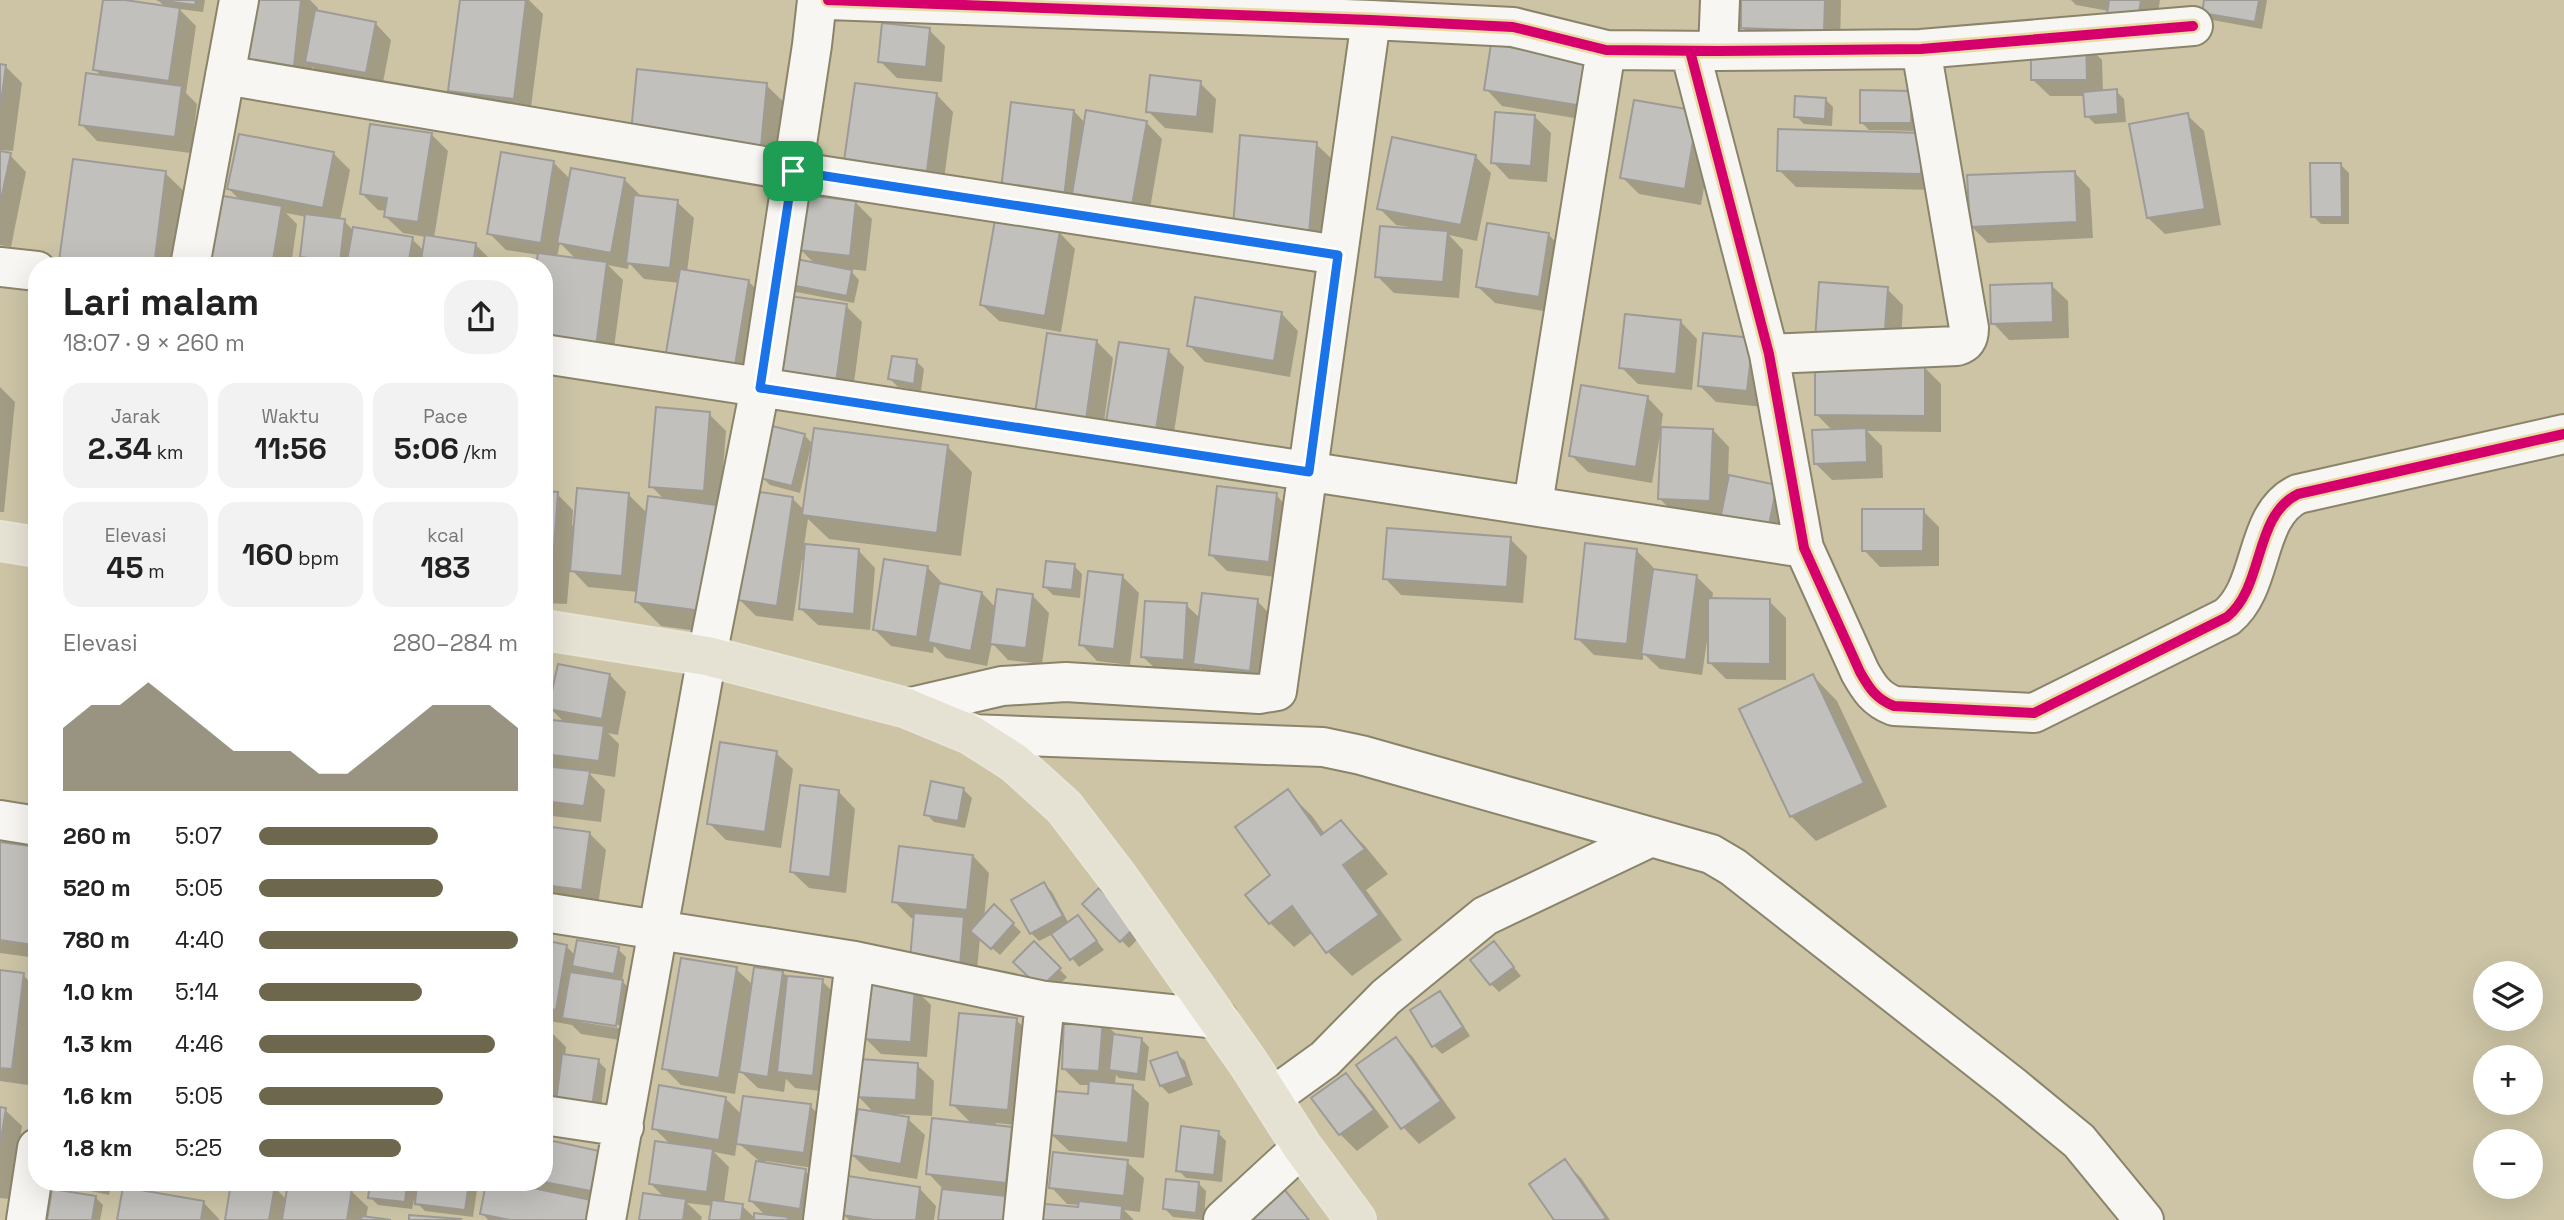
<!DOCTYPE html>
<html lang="id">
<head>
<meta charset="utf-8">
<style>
  :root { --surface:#fff; --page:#f2f2f2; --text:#222; --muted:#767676; --accent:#6d674d }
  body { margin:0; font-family:"Space Grotesk",sans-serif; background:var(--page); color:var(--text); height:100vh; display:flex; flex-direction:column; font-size:26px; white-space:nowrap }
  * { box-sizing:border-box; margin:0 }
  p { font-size:23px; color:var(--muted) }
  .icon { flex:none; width:38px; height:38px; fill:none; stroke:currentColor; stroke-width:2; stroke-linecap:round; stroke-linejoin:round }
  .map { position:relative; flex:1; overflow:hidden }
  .details { position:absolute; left:28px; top:257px; width:525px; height:934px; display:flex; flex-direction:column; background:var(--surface); border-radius:28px; box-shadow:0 7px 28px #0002 }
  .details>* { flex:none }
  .controls { position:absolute; left:2473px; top:961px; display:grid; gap:14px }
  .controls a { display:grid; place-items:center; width:70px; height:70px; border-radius:50%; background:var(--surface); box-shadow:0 7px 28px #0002; font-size:35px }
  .pin { position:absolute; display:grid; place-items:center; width:60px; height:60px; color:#fff; margin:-30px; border-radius:14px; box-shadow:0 4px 10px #0006 }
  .round { display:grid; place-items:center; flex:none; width:74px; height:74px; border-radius:28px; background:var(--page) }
  .summary { display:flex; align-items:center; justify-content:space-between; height:119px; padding:0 35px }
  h1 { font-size:38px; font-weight:800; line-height:52px }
  .stats { display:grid; grid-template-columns:repeat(3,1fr); gap:10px; height:119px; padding:7px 35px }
  .stats div { display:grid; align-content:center; border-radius:18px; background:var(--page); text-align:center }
  .stats b { font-size:30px; font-weight:800 }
  .stats small { font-size:19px; font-weight:400 }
  .stats p { font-size:19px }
  .chart { height:196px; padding:14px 35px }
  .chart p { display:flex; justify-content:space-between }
  .chart svg { width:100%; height:126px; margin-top:7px; fill:var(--accent); opacity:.7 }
  ul { padding:0 35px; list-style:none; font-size:23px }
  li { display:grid; grid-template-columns:112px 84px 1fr; align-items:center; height:52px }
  li i { height:18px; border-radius:9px; background:var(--accent) }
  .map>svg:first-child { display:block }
</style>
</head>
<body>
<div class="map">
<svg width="2564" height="1220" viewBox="0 0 2564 1220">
  <rect width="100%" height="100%" fill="#ccc4a5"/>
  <path fill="#0003" fill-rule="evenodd" d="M105 0 165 7 158 0H205L203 12 179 9 196 26 186 93 197 104 191 153 97 141 81 124 103 77 95 70Z
    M248 0H310L318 8V13L375 23 391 40 382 88 324 78 312 67 310 90Z
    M461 0H529L543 14 530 115 466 107 450 90Z
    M1743 0H1841L1840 47 1759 44 1743 28Z
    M2071 0H2160L2155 34 2109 11 2076 5Z
    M2206 0H2267L2262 29 2212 20 2204 12Z
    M929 30 945 46 942 82 897 78 880 61Z
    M2085 43 2102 60 2103 92 2116 91 2124 99 2126 122 2095 124 2087 116 2085 96H2050L2033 80Z
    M1493 46 1605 123 1502 106 1486 89Z
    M0 66 6 67 22 83 13 151 0 150Z
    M639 71 766 85 791 109 784 169Z
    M1200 83 1216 99 1213 133 1165 128 1148 111Z
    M1911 92 1918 131 1869 130 1861 122Z
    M937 95 953 112 943 187 863 177Z
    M1825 99 1833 107 1832 126 1804 124 1796 116Z
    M1635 102 1714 129 1701 205 1639 194 1622 177Z
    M1074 111 1086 124 1146 122 1162 139 1145 238 1019 206Z
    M2187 115 2204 131 2221 225 2165 234 2148 218Z
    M1534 116 1551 133 1547 182 1509 179 1493 162Z
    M431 134 448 151 434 238 476 245 492 261 491 266 310 265 302 257 307 217 286 213 297 224 291 266H207L241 201 229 189 333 153 350 170 340 220 344 221 354 231 412 239 424 251 426 237 403 233 386 217 387 211 378 210 361 193Z
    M1921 135 1937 190 1796 187 1779 170Z
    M1316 144 1333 160 1325 249 1235 226Z
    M0 153 10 155 26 172 11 247 0 245Z
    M1475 156 1491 173 1477 241 1449 235 1463 250 1459 298 1394 293 1377 276 1409 227 1396 225 1379 208Z
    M554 163 571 180 624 179 641 196 677 202 694 218 687 272 748 281 765 298 750 387 684 375 680 283 644 279 629 263 628 269 608 265 623 280 612 363 545 355 544 266H538L539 255 506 250 489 233ZM560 243 576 259 557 257Z
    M2341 165 2349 173V224H2321L2313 216Z
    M2074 172 2090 189 2093 238 1988 243 1972 227Z
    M165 173 190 197 181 266H67L61 260Z
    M855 202 872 219 866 271 849 269 859 280 854 303 796 292 788 284 816 265 800 249Z
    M1059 232 1075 249 1061 332 999 321 982 305Z
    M1548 234 1564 251 1555 313 1495 303 1478 287Z
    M2051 285 2068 301 2069 338 2009 340 1993 323Z
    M1887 289 1903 305 1900 360 1834 356Z
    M846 306 862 322 851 406 789 397Z
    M1282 314 1298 331 1290 377 1205 362 1189 345Z
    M1681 322 1697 339 1692 390 1638 384 1621 367Z
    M1752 340 1763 407 1716 402 1700 386Z
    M1097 342 1113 358 1101 443 1053 436Z
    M1168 350 1184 367 1171 452 1124 444Z
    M916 361 924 369 921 391 898 387 890 379Z
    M1925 368 1941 384V432L1867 431 1882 446 1883 478 1832 480 1815 463 1833 431 1817 415Z
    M0 387 15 402 4 512H0Z
    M1647 397 1663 414 1661 428 1713 430 1729 447 1728 476 1777 487 1783 550 1676 515 1660 499 1662 435H1660L1652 483 1588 472 1571 455Z
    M709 414 726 431 720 507H715L739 531 726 635 661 626 636 601 638 592 588 587 570 568 567 604 544 603V493L557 494 573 510 572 525 576 526 629 495 648 514 664 499 651 486Z
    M804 435 814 445 948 447 972 472 961 556 829 539 808 519 804 546 859 551 875 568 870 630 818 625 801 609 805 560H802L793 621 756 616 739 599 792 498 805 511 813 450H810L800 493 770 485 762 477Z
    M1276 495 1292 512 1285 578 1227 571 1211 555Z
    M1923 511 1939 527V566L1880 567 1864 550Z
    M1510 539 1527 556 1523 603 1401 595 1385 578Z
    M1636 550 1653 567 1652 571 1697 577 1713 593 1712 600 1769 601 1786 618V680L1726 679 1710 663V634H1708L1702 675 1660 669 1643 653V660L1594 655 1577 638Z
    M1074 566 1082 574 1080 598 1053 595 1045 587Z
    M927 567 943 584 982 593 996 608 1033 596 1049 613 1042 664 1008 660 992 643 987 666 946 658 934 646 933 653 891 646 875 630Z
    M1123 577 1139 593 1130 665 1097 661 1081 644Z
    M1257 601 1274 618 1266 686 1212 680 1200 668V676L1160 673 1143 657 1186 605 1201 619Z
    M610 675 626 692 618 735 608 733 619 744 615 777 589 773 605 790 601 822 544 815V767L549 768 544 763V720L565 723 550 708Z
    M1813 676 1837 701 1887 807 1816 841 1791 816Z
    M776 753 793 769 781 848 726 840 709 823Z
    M964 790 972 798 965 828 934 822 926 814Z
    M1287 791 1312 816 1325 834 1341 822 1365 846 1388 874 1366 890 1402 940 1352 976 1328 952 1313 932 1294 947 1270 923 1272 875Z
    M839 792 855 809 846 893 809 888 792 872Z
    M544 828 589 833 606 850 598 905 544 898Z
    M0 844 37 849V958L0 953Z
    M973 856 989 873 984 918 1013 924 1021 932 1000 955 980 938 976 981 915 918H911L894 901Z
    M1044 884 1052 892 1069 924 1078 917 1104 950 1079 967 1053 934 1039 941 1031 933Z
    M1085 904 1143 934 1129 948Z
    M544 942 566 946 576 956 618 949 626 957 622 981 639 998 632 1042 581 1034 572 1025 544 1020ZM581 1019 625 1026 624 1029 581 1022Z
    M1494 943 1521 976 1499 992 1491 984Z
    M1034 944 1067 977 1049 995Z
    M736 969 753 985 782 972 788 977 822 981 839 998 829 1092 795 1088 786 1079 784 1092 758 1088 739 1070 735 1094 681 1085 664 1068Z
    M0 972 23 975 37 989V1014L28 1085 0 1081Z
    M914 988 931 1005 927 1057 881 1054 865 1038Z
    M1440 993 1448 1001 1470 1036 1442 1054 1434 1046Z
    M1016 1020 1033 1036 1024 1126 996 1123 995 1126 1011 1128 1028 1145 1022 1199 1004 1196 1021 1214V1220H940L943 1189 928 1173 972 1124 952 1104Z
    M1102 1021 1118 1036 1141 1039 1149 1047 1145 1081 1119 1078 1116 1075 1115 1085 1132 1087 1149 1103 1144 1158 1069 1151 1052 1135 1089 1096 1090 1085H1080L1063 1068Z
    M544 1030 550 1031 566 1047 565 1056 598 1061 606 1069 600 1114 544 1115Z
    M1395 1039 1412 1056 1456 1118 1419 1144 1403 1127Z
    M1177 1054 1185 1061 1193 1085 1169 1094 1161 1086Z
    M917 1065 934 1081 932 1116 895 1114V1117L908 1119 925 1135 917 1179 869 1171 852 1155 875 1114 858 1096Z
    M1346 1075 1362 1091 1389 1127 1357 1151 1340 1134 1314 1098Z
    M725 1098 742 1115 810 1106 826 1122 820 1169 766 1161 765 1165 805 1171 822 1187 817 1220H711L713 1206 687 1203 702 1217 701 1220H641L665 1198 651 1184 670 1144 654 1128ZM737 1142 758 1160 751 1201 766 1216 756 1219 742 1206 724 1203 729 1167 714 1152 735 1156Z
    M0 1109 5 1110 22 1126 10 1199 0 1198Z
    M1218 1133 1226 1141 1222 1182 1186 1178 1178 1170Z
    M544 1141 598 1152 606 1220H488L482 1213 488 1183H544Z
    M1564 1161 1581 1178 1610 1220H1556Z
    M1127 1162 1144 1178 1140 1212 1124 1210 1134 1220H1035L1080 1209V1205L1067 1204 1051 1187Z
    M68 1183H112L109 1195 72 1187Z
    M233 1183 274 1187 287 1200 290 1183H305L351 1191 368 1207 366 1218 379 1220H227Z
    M372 1183H470L477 1190 473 1217 425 1211 414 1200 412 1209 378 1205 370 1197Z
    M1198 1183 1206 1191 1204 1220 1173 1217 1165 1209Z
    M920 1189 936 1206 934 1220H849L844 1215Z
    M95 1197 103 1205 100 1220H48Z
    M204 1203 220 1220H119Z"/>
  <path fill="#c2c0bc" stroke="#9e9b97" stroke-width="2" d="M103 0H125L180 8 169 81 93 70Z
    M157 0H196L195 5Z
    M246 0H301L293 75 239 69Z
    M460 0H526L514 99 448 91Z
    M1741 0H1825L1824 31 1741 28Z
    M2109 0H2141L2138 19 2107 15Z
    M2204 0H2259L2255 22 2202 13Z
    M315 10 376 22 366 73 305 62Z
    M882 23 930 28 926 67 878 62Z
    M2086 41 2087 80H2031V42Z
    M1491 44 1597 61 1589 107 1484 90Z
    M0 64 6 65 0 110Z
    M637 69 767 83 761 146 631 132Z
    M86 73 182 86 175 137 79 125Z
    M1150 75 1201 81 1197 117 1146 112Z
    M855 83 937 93 927 171 844 161Z
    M2117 89 2118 114 2085 117 2083 92Z
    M1860 90 1912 91 1911 123H1860Z
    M1795 96 1826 98 1825 119 1794 117Z
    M1634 100 1698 111 1685 189 1620 178Z
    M1011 102 1074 110 1064 198 1001 190Z
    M1086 110 1147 121 1129 222 1069 212Z
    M1495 112 1535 115 1531 166 1491 163Z
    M2188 113 2205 209 2147 218 2129 124Z
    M370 124 432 133 418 222 384 217 387 198 360 194Z
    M1778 129 1922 133 1921 174 1777 171Z
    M239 134 334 152 323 208 227 189Z
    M1240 135 1317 142 1309 233 1233 227Z
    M1392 137 1476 155 1461 225 1377 209Z
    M0 151 11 153 0 204Z
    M501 152 554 161 541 243 487 234Z
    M73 159 166 171 154 266H97L59 261Z
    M2310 163H2341L2342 217H2311Z
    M571 168 625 178 611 253 557 243Z
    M2075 171 2077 222 1970 227 1967 175Z
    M217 195 282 206 272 266H206Z
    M634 195 678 200 670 268 626 263Z
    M805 195 856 201 850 256 798 250Z
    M305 214 345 219 340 262 300 257Z
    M995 220 1060 231 1045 316 980 305Z
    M1487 223 1549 233 1539 297 1476 287Z
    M1380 226 1448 231 1443 282 1375 277Z
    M353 227 413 237 408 266H346Z
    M425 235 476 243 473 266H420Z
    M538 253 607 262 596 347 544 341V266H536Z
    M791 258 852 270 847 296 786 284Z
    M680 269 749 280 734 371 665 359Z
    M1819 282 1888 287 1884 344 1815 340Z
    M2052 283 2053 322 1991 324 1990 285Z
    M782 295 847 304 835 390 771 381Z
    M1195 297 1282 312 1274 361 1187 346Z
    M1625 314 1681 320 1676 374 1619 368Z
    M1047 333 1097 340 1085 427 1034 420Z
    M1703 333 1753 338 1747 391 1698 386Z
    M1119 342 1169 349 1155 436 1105 428Z
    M892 356 917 359 914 384 888 379Z
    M1815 365 1925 366V416L1815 415Z
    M1581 385 1648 396 1636 467 1569 456Z
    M656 407 710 412 704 491 649 487Z
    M772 426 805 434 792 486 760 478Z
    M1661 427 1713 429 1710 501 1658 499Z
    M814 428 948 445 937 533 802 515Z
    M1866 428 1867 462 1814 464 1812 430Z
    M1729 475 1777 485 1767 535 1719 525Z
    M1217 486 1277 493 1269 562 1209 555Z
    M577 488 629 493 622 576 570 571Z
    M544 491 558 492 551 589 544 588Z
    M753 491 793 497 777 606 737 600Z
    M648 496 716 505 702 611 635 602Z
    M1862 509H1924L1923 551H1862Z
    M1387 528 1511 537 1507 587 1383 579Z
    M1585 543 1637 549 1627 644 1575 639Z
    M805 544 859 549 854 614 799 609Z
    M884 559 928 566 917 637 873 630Z
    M1046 561 1075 564 1072 590 1043 587Z
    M1653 569 1697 575 1686 660 1641 654Z
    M1088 571 1123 575 1114 649 1079 645Z
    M939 583 982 592 971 651 928 642Z
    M997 589 1033 594 1026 648 990 644Z
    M1202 593 1258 599 1250 671 1193 664Z
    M1708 598 1770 599V664L1708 663Z
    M1145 601 1187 603 1184 660 1141 657Z
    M558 664 610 674 602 719 548 709Z
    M1813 674 1864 783 1790 817 1739 709Z
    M544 719 604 726 599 761 544 754Z
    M720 742 777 751 765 832 707 824Z
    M544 766 590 771 584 806 544 801Z
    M931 781 964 788 958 821 924 815Z
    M800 785 839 790 830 877 790 872Z
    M1288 789 1321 835 1341 820 1365 849 1343 865 1379 915 1326 953 1292 906 1269 924 1245 895 1270 875 1235 827Z
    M544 826 590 832 582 890 544 885Z
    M0 842 37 847V920L33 945 0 940Z
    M899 846 973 855 967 910 892 902Z
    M1044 882 1063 916 1030 934 1011 900Z
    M1099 888 1137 925 1120 942 1082 904Z
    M994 904 1014 923 991 949 970 931Z
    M914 913 964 917 960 966 910 960Z
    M1078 915 1097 941 1070 960 1051 934Z
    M544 940 567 945 556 1010 544 1008Z
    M577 940 619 947 614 974 572 966Z
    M1034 941 1061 968 1040 988 1013 962Z
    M1494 941 1514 967 1490 985 1470 960Z
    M681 958 737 967 719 1078 662 1069Z
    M754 967 783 971 768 1077 739 1072Z
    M0 970 24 973 12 1069 0 1068Z
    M570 972 623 980 616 1026 562 1018Z
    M787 976 823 979 813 1076 777 1072Z
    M867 983 915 986 911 1042 863 1039Z
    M1440 991 1463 1027 1432 1047 1410 1010Z
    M959 1013 1017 1018 1008 1110 950 1105Z
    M1064 1017 1103 1019 1099 1071 1062 1069Z
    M544 1028 550 1029 544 1065Z
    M1113 1034 1142 1038 1138 1074 1109 1070Z
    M1396 1037 1441 1101 1401 1129 1356 1065Z
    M1177 1052 1187 1077 1160 1086 1150 1061Z
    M562 1054 599 1059 592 1107 556 1102Z
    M859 1059 918 1063 916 1100 856 1097Z
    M1346 1073 1374 1110 1339 1135 1311 1098Z
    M1089 1081 1133 1085 1128 1143 1051 1135 1055 1091 1088 1094Z
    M659 1085 726 1097 719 1140 652 1129Z
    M743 1096 811 1104 804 1153 736 1144Z
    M0 1107 6 1108 0 1145Z
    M858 1109 909 1117 901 1164 850 1155Z
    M932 1118 1012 1127 1006 1183 926 1174Z
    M1181 1126 1219 1131 1214 1175 1176 1171Z
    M544 1139 599 1151 591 1191 544 1182Z
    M655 1141 713 1149 707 1192 649 1184Z
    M1053 1152 1128 1160 1124 1196 1049 1188Z
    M1565 1159 1606 1218 1603 1220H1554L1529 1184Z
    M756 1161 806 1169 800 1209 749 1201Z
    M848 1176 920 1187 916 1220H874L842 1215Z
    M1166 1179 1199 1182 1196 1213 1163 1209Z
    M79 1183H103L102 1188Z
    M231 1183 275 1185 269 1220H225Z
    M288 1183H316L352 1189 347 1220H282Z
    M370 1183H407L405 1202 368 1198Z
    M417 1183H469L465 1210 415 1204Z
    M486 1183H508L591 1200 587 1220H510L480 1214Z
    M123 1187 204 1201 201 1220H117Z
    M52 1189 96 1196 92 1220H47Z
    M942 1189 1006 1196 1003 1220H938Z
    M1284 1189 1309 1220H1255L1252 1216Z
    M643 1193 686 1199 683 1220H639Z
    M712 1200 743 1204 741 1220H709Z
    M1079 1201 1122 1206 1121 1220H1033L1035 1203 1078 1207Z
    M754 1213 788 1217V1220H754Z
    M409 1215 461 1219 460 1220H409Z
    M362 1216 391 1220H361Z"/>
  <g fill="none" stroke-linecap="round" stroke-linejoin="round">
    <g stroke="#8a846b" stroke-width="42">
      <path id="minor" d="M828 0 1371 20 1513 27 1606 50 1718 51 1921 49 2193 26
        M1690 51 1769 354 1804 548 1860 672C1869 688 1876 699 1894 706L2034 713 2227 617C2265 586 2253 516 2298 494L2564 434
        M1718 51 1720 0
        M225 75 793 171 1338 255
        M190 266 239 0
        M0 267 37 271
        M544 354C964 421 1384 480 1804 548
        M1769 354 1957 346C1967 343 1969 338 1969 328L1921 49
        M1533 504 1606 50
        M907 708 1002 686 1066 682 1259 694 1277 691 1371 20
        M970 734 1323 747 1361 755 1711 854 1733 867 2011 1085 2079 1141 2144 1220
        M0 820 37 826
        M544 912 855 961 1045 1001 1218 1019
        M1271 1098 1325 1059 1386 997 1485 916 1651 837
        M544 1115 624 1127
        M26 1220 37 1148
        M606 1220 707 656 760 388 812 45 817 0
        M823 1220 855 961
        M1023 1220 1045 1001
        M1223 1220 1302 1147"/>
    </g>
    <g stroke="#e8e4d6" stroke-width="42">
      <path id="highway" d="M0 541 37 547
        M544 630 707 656 907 708 970 734 1014 762 1064 807 1119 879 1249 1064 1302 1147 1356 1220"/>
    </g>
    <use href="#minor" stroke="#f7f6f2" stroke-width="38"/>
    <use href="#highway" stroke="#e5e2d4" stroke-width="38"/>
    <g stroke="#e8dba3" stroke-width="15">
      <path id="cycleway" d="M828 0 1371 20 1513 27 1606 50 1718 51 1921 49 2193 26
        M1690 51 1769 354 1804 548 1860 672C1869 688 1876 699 1894 706L2034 713 2227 617C2265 586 2253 516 2298 494L2564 434"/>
    </g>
    <use href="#cycleway" stroke="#d6006c" stroke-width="10"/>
  </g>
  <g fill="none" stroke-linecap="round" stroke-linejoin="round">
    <g stroke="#fff" stroke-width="14">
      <path id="route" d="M793 171 1338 255 1309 472 760 388Z"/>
    </g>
    <use href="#route" stroke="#1a73e8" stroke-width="9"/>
  </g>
</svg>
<div class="controls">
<a><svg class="icon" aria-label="layers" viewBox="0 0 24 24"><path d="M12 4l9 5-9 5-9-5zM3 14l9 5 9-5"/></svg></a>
<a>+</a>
<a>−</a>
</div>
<div class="pin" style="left:793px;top:171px;background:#1e9e55"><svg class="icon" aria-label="arrive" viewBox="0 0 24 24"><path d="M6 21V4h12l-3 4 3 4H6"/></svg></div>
<section class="details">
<div class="summary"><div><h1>Lari malam</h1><p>18:07 · 9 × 260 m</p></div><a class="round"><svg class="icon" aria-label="share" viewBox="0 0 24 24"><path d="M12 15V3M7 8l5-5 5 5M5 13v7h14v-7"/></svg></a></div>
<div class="stats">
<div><p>Jarak</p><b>2.34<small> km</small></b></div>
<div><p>Waktu</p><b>11:56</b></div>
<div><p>Pace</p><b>5:06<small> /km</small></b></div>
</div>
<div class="stats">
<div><p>Elevasi</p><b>45<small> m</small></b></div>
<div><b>160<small> bpm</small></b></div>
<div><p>kcal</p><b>183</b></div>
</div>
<div class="chart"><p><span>Elevasi</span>280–284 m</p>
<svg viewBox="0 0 160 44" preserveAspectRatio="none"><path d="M0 44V22L10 14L20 14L30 6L40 14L50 22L60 30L70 30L80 30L90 38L100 38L110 30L120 22L130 14L140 14L150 14L160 22V44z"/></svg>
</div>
<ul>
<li><b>260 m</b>5:07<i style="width:69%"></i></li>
<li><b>520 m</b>5:05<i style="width:71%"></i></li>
<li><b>780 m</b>4:40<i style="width:100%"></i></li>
<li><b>1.0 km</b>5:14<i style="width:63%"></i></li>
<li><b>1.3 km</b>4:46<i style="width:91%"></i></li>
<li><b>1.6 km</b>5:05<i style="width:71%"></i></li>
<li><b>1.8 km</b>5:25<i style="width:55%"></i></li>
</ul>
</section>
</div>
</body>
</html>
